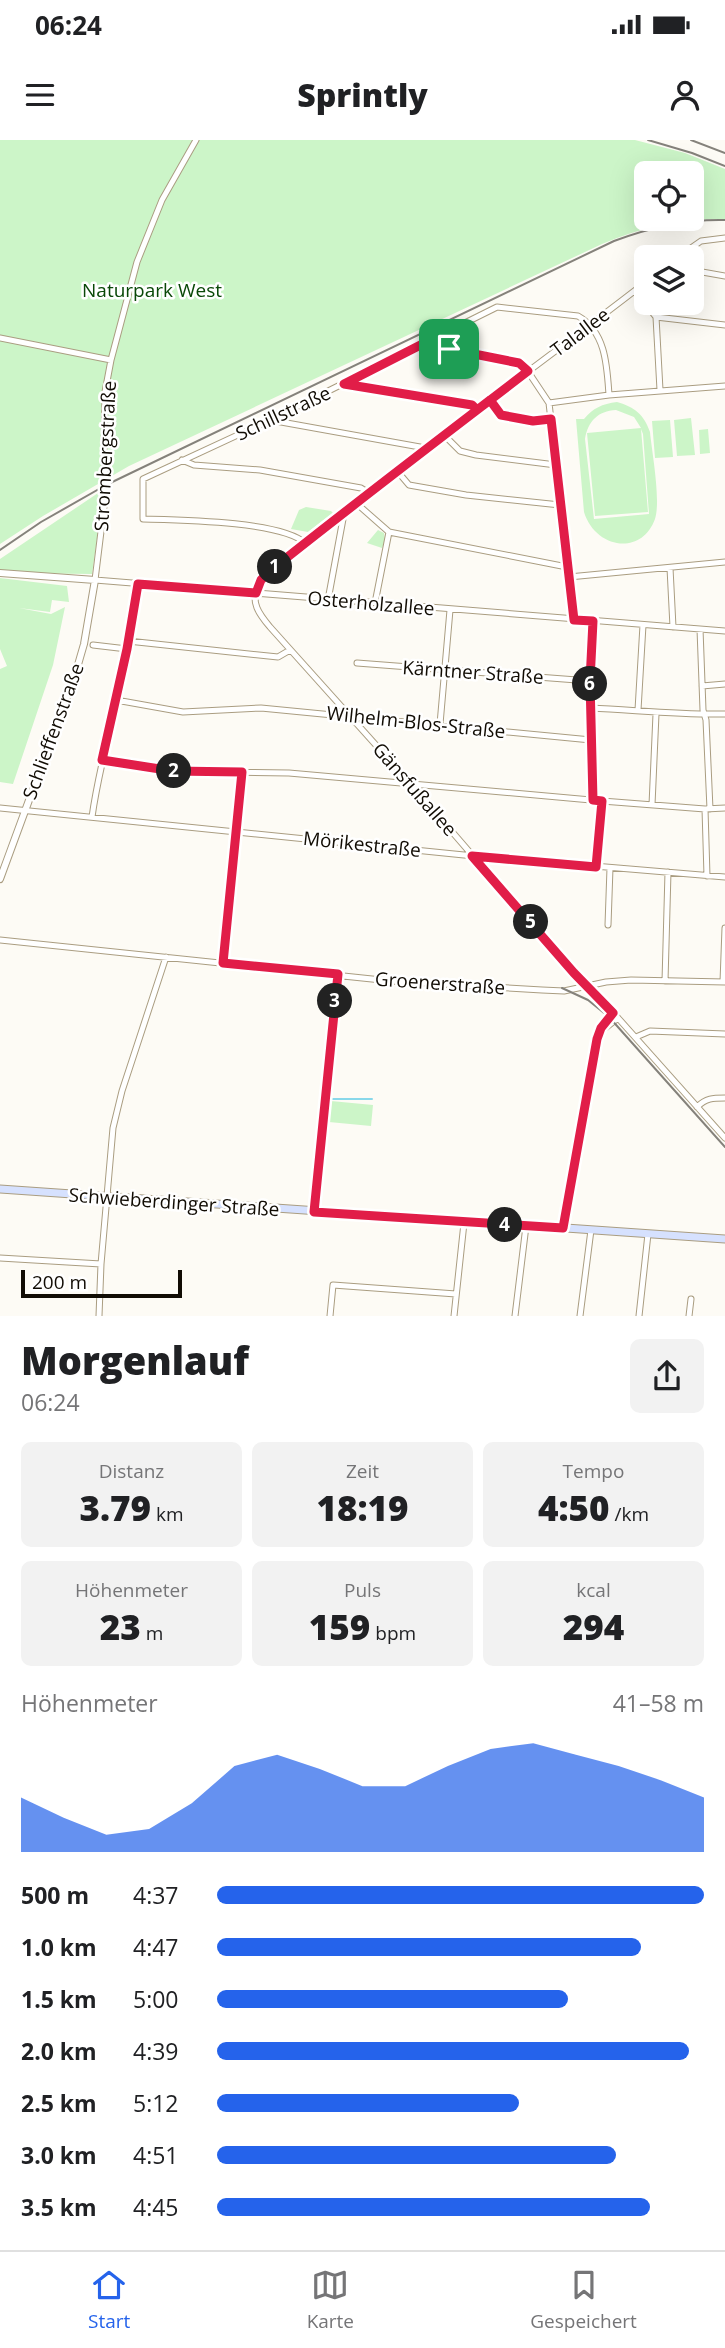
<!DOCTYPE html>
<html lang="de">
<head>
<meta charset="utf-8">
<style>
  :root { --surface:#fff; --page:#f2f2f2; --text:#202124; --muted:#757577; --line:#e0e0e0; --accent:#2563eb }
  body { margin:0; font-family:"Open Sans",sans-serif; background:var(--page); color:var(--text); height:100vh; display:flex; flex-direction:column; font-size:26px; white-space:nowrap }
  * { box-sizing:border-box; margin:0 }
  p { font-size:23px; color:var(--muted) }
  .icon { flex:none; width:38px; height:38px; fill:none; stroke:currentColor; stroke-width:2; stroke-linecap:round; stroke-linejoin:round }
  .map { position:relative; height:1176px; overflow:hidden }
  .panel { display:flex; flex-direction:column; background:var(--surface); flex:1 }
  .panel>* { flex:none }
  .tools { position:absolute; left:634px; top:21px; display:grid; gap:14px }
  .tools a { display:grid; place-items:center; width:70px; height:70px; border-radius:10px; background:var(--surface); box-shadow:0 7px 28px #0002; font-size:35px }
  .scale { position:absolute; left:21px; bottom:18px; width:161px; box-sizing:border-box; padding-left:7px; border:4px solid #110c04; border-top:0; font-size:19px; line-height:24px; white-space:nowrap; color:#110c04; -webkit-text-stroke:5px #fff; paint-order:stroke }
  .pin { position:absolute; display:grid; place-items:center; width:60px; height:60px; color:#fff; margin:-30px; border-radius:14px; box-shadow:0 4px 10px #0006 }
  .km { position:absolute; width:35px; height:35px; margin:-18px; border-radius:50%; background:#222; color:#fff; font-size:19px; line-height:35px; text-align:center }
  .round { display:grid; place-items:center; flex:none; width:74px; height:74px; border-radius:10px; background:var(--page) }
  .headline { display:flex; align-items:center; justify-content:space-between; height:119px; padding:0 21px }
  h1 { font-size:38px; font-weight:800; line-height:52px }
  .figures { display:grid; grid-template-columns:repeat(3,1fr); gap:10px; height:119px; padding:7px 21px }
  .figures div { display:grid; align-content:center; border-radius:10px; background:var(--page); text-align:center }
  .figures b { font-size:35px; font-weight:800 }
  .figures small { font-size:19px; font-weight:400 }
  .figures p { font-size:19px }
  .chart { height:196px; padding:14px 21px }
  .chart p { display:flex; justify-content:space-between }
  .chart svg { width:100%; height:126px; margin-top:7px; fill:var(--accent); opacity:.7 }
  ul { padding:0 21px; list-style:none; font-size:23px }
  li { display:grid; grid-template-columns:112px 84px 1fr; align-items:center; height:52px }
  li i { height:18px; border-radius:9px; background:var(--accent) }
  .status { display:flex; justify-content:space-between; align-items:center; height:49px; padding:0 35px; background:var(--surface); direction:ltr }
  .status svg { height:19px; fill:currentColor }
  header { display:flex; justify-content:space-between; align-items:center; height:91px; padding:0 21px; background:var(--surface); font-size:32px; font-weight:800 }
  .dock { display:flex; justify-content:space-around; align-items:center; height:98px; border-top:2px solid var(--line); background:var(--surface); font-size:19px; color:var(--muted) }
  .dock a { display:grid; justify-items:center; gap:4px }
  .dock .current { color:var(--accent) }
  .map>svg:first-child { display:block }
</style>
</head>
<body>
<div class="status"><b>06:24</b><svg viewBox="0 0 49 12"><path d="M0 12V9h3v3zM5 12V6h3v6zM10 12V3h3v9zM15 12V0h3v12zM26 1h20v11H26zM47 4h2v5h-2z"/></svg></div>
<header><svg class="icon" aria-label="menu" viewBox="0 0 24 24"><path d="M4 6h16M4 12h16M4 18h16"/></svg>Sprintly<svg class="icon" aria-label="person" viewBox="0 0 24 24"><circle cx="12" cy="8" r="4"/><path d="M4 21q1-7 8-7t8 7"/></svg></header>
<div class="map">
<svg width="725" height="1176" viewBox="0 0 725 1176">
  <rect width="100%" height="100%" fill="#fdfbf5"/>
  <path fill="#ccf5c8" fill-rule="evenodd" d="M0 0H635L685 13 725 29V79C680 78 643 87 602 104L129 326 43 376 0 404ZM646 33H691V79H646Z
    M617 262C635 267 644 275 650 292 652 313 661 360 655 379 641 417 595 408 584 372L576 279H584C593 268 602 264 617 262ZM616 270 634 277 641 288 587 293 595 376 648 372 641 289 643 294 649 374 594 379 585 299C588 281 598 271 616 270Z
    M691 278 695 315 677 316 674 280Z
    M670 280 673 317 655 318 652 281Z
    M708 289 710 313 700 314 699 290Z
    M104 349 92 434 0 433V419Z
    M306 367 331 371 333 373 308 392 291 389 299 370Z
    M378 390 384 393 385 400 382 408 367 403Z
    M0 438 67 446 69 462 52 460 50 472 19 468 51 474 65 467 53 525 13 644 0 642V529L7 526 0 509Z
    M331 961 373 965 371 986 329 982Z"/>
  <g fill="none" stroke-linecap="round" stroke-linejoin="round">
    <path stroke="#89d8ea" stroke-width="2" d="M333 959H372"/>
    <g stroke="#aa9d81" stroke-width="7">
      <path id="minor" d="M196 0 162 60 137 122 111 220 105 252 104 319 106 351 95 440 725 491
        M678 117 701 101 725 98
        M691 130 725 136
        M646 142C539 225 428 304 323 389 308 401 266 429 258 445 250 462 259 474 270 487L410 643 574 833 618 878 725 998
        M635 151 656 177 660 250
        M656 177 725 185
        M0 198 111 220
        M422 205 519 223 525 227 549 263 574 480
        M344 244 472 265 477 270
        M490 260 501 275 533 281 551 280
        M549 263 609 255 725 246
        M270 280 420 307 425 311
        M445 296 460 311 476 315 556 325
        M182 320 194 325 260 330 361 348 369 353
        M398 332 409 345 466 355 560 365
        M356 363 389 392 567 427
        M305 403C281 381 179 380 143 379V339L270 280 497 167 578 176C606 192 607 226 609 255
        M670 428 673 487
        M569 437 725 422
        M328 460 343 379 341 375
        M375 463 389 392
        M593 481 590 541 593 660
        M700 489 703 570 706 580 710 669
        M128 501 278 517 290 510
        M93 505 127 509
        M357 523 590 541
        M702 546 725 544
        M116 560 183 572 261 568 591 600
        M591 568C636 570 680 575 725 574
        M638 570 643 485
        M440 584 450 470
        M102 620 173 631 289 633 602 661 705 669 725 668
        M652 665 656 574
        M0 668 464 715 725 737
        M705 669 707 736
        M92 677C103 598 132 523 138 444
        M596 727 602 661
        M608 785 610 728
        M0 800 391 841 542 850 564 851 606 842 631 840 725 842
        M223 823 242 632
        M665 841 668 732
        M723 842 725 788
        M599 893 618 878
        M636 897 650 891 725 894
        M697 967C706 958 713 958 725 958
        M314 1072 338 834
        M563 1088 567 1056 597 899 601 888 613 873
        M0 1118 101 1124
        M99 1176 101 1124 113 988 122 951 166 817
        M330 1176 333 1145 456 1154
        M454 1176 464 1083
        M515 1176 526 1086
        M580 1176 591 1090
        M639 1176 648 1094
        M689 1176 691 1159"/>
    </g>
    <g stroke="#aa9d81" stroke-width="8">
      <path id="tertiary" d="M0 433 95 440 84 504 75 535 0 739"/>
    </g>
    <g stroke="#aa9d81" stroke-width="9">
      <path id="secondary" d="M0 1049 725 1099"/>
    </g>
    <use href="#minor" stroke="#fff" stroke-width="5"/>
    <use href="#tertiary" stroke="#fff" stroke-width="6"/>
    <use href="#secondary" stroke="#d6e1fe" stroke-width="7"/>
    <path stroke="#85827b" stroke-width="2" d="M648 0 692 13 725 26
      M691 0 725 13
      M0 410 41 382 106 345 614 101C651 87 686 79 725 80
      M562 848 588 860 609 877 725 1007"/>
  </g>
  <g fill="none" stroke-linecap="round" stroke-linejoin="round">
    <g stroke="#fff" stroke-width="14">
      <path id="route" d="M449 209 519 223 528 231C442 297 355 363 270 431L261 440 256 453 138 444 127 509 102 620 173 631 242 632 223 823 338 834 314 1072 563 1088 597 899 601 888 613 873 574 833 472 716 596 727 602 661 593 660 590 541 593 481 574 480 551 279 533 281 501 275 490 260 477 270 472 265 344 244 444 193 449 209"/>
    </g>
    <use href="#route" stroke="#e11d48" stroke-width="9"/>
  </g>
  <g text-anchor="middle" stroke-width="5" stroke-linejoin="round" paint-order="stroke">
    <g font-size="19" fill="#094807" stroke="#fff">
      <text x="152" y="157">Naturpark West</text>
    </g>
    <g font-size="19" fill="#110c04" stroke="#fff">
      <text transform="translate(580 192) rotate(-37)" y="7">Talallee</text>
      <text transform="translate(283 273) rotate(-25)" y="7">Schillstraße</text>
      <text transform="translate(105 316) rotate(-87)" y="7">Strombergstraße</text>
      <text transform="translate(371 463) rotate(5)" y="7">Osterholzallee</text>
      <text transform="translate(473 532) rotate(4)" y="7">Kärntner Straße</text>
      <text transform="translate(416 582) rotate(6)" y="7">Wilhelm-Blos-Straße</text>
      <text transform="translate(53 591) rotate(-70)" y="7">Schlieffenstraße</text>
      <text transform="translate(415 649) rotate(49)" y="7">Gänsfußallee</text>
      <text transform="translate(362 704) rotate(6)" y="7">Mörikestraße</text>
      <text transform="translate(440 843) rotate(4)" y="7">Groenerstraße</text>
      <text transform="translate(174 1062) rotate(4)" y="7">Schwieberdinger Straße</text>
    </g>
  </g>
</svg>
<div class="tools">
<a><svg class="icon" aria-label="locate" viewBox="0 0 24 24"><circle cx="12" cy="12" r="6"/><path d="M12 2v4M12 18v4M2 12h4M18 12h4"/></svg></a>
<a><svg class="icon" aria-label="layers" viewBox="0 0 24 24"><path d="M12 4l9 5-9 5-9-5zM3 14l9 5 9-5"/></svg></a>
</div>
<div class="scale">200 m</div>
<div class="pin" style="left:449px;top:209px;background:#1e9e55"><svg class="icon" aria-label="arrive" viewBox="0 0 24 24"><path d="M6 21V4h12l-3 4 3 4H6"/></svg></div>
<b class="km" style="left:275px;top:427px">1</b>
<b class="km" style="left:174px;top:631px">2</b>
<b class="km" style="left:335px;top:861px">3</b>
<b class="km" style="left:505px;top:1085px">4</b>
<b class="km" style="left:531px;top:782px">5</b>
<b class="km" style="left:590px;top:544px">6</b>
</div>
<section class="panel">
<div class="headline"><div><h1>Morgenlauf</h1><p>06:24</p></div><a class="round"><svg class="icon" aria-label="share" viewBox="0 0 24 24"><path d="M12 15V3M7 8l5-5 5 5M5 13v7h14v-7"/></svg></a></div>
<div class="figures">
<div><p>Distanz</p><b>3.79<small> km</small></b></div>
<div><p>Zeit</p><b>18:19</b></div>
<div><p>Tempo</p><b>4:50<small> /km</small></b></div>
</div>
<div class="figures">
<div><p>Höhenmeter</p><b>23<small> m</small></b></div>
<div><p>Puls</p><b>159<small> bpm</small></b></div>
<div><p>kcal</p><b>294</b></div>
</div>
<div class="chart"><p><span>Höhenmeter</span>41–58 m</p>
<svg viewBox="0 0 160 44" preserveAspectRatio="none"><path d="M0 44V25L10 32L20 38L30 36L40 27L50 14L60 10L70 15L80 21L90 21L100 14L110 8L120 6L130 10L140 14L150 19L160 25V44z"/></svg>
</div>
<ul>
<li><b>500 m</b>4:37<i style="width:100%"></i></li>
<li><b>1.0 km</b>4:47<i style="width:87%"></i></li>
<li><b>1.5 km</b>5:00<i style="width:72%"></i></li>
<li><b>2.0 km</b>4:39<i style="width:97%"></i></li>
<li><b>2.5 km</b>5:12<i style="width:62%"></i></li>
<li><b>3.0 km</b>4:51<i style="width:82%"></i></li>
<li><b>3.5 km</b>4:45<i style="width:89%"></i></li>
</ul>
</section>
<nav class="dock">
<a class="current"><svg class="icon" aria-label="home" viewBox="0 0 24 24"><path d="M3 11l9-7 9 7M6 9v11h12V9"/></svg>Start</a>
<a><svg class="icon" aria-label="map" viewBox="0 0 24 24"><path d="M3 6l6-2 6 2 6-2v14l-6 2-6-2-6 2zM9 4v14M15 6v14"/></svg>Karte</a>
<a><svg class="icon" aria-label="saved" viewBox="0 0 24 24"><path d="M7 4h10v16l-5-4-5 4z"/></svg>Gespeichert</a>
</nav>
</body>
</html>
